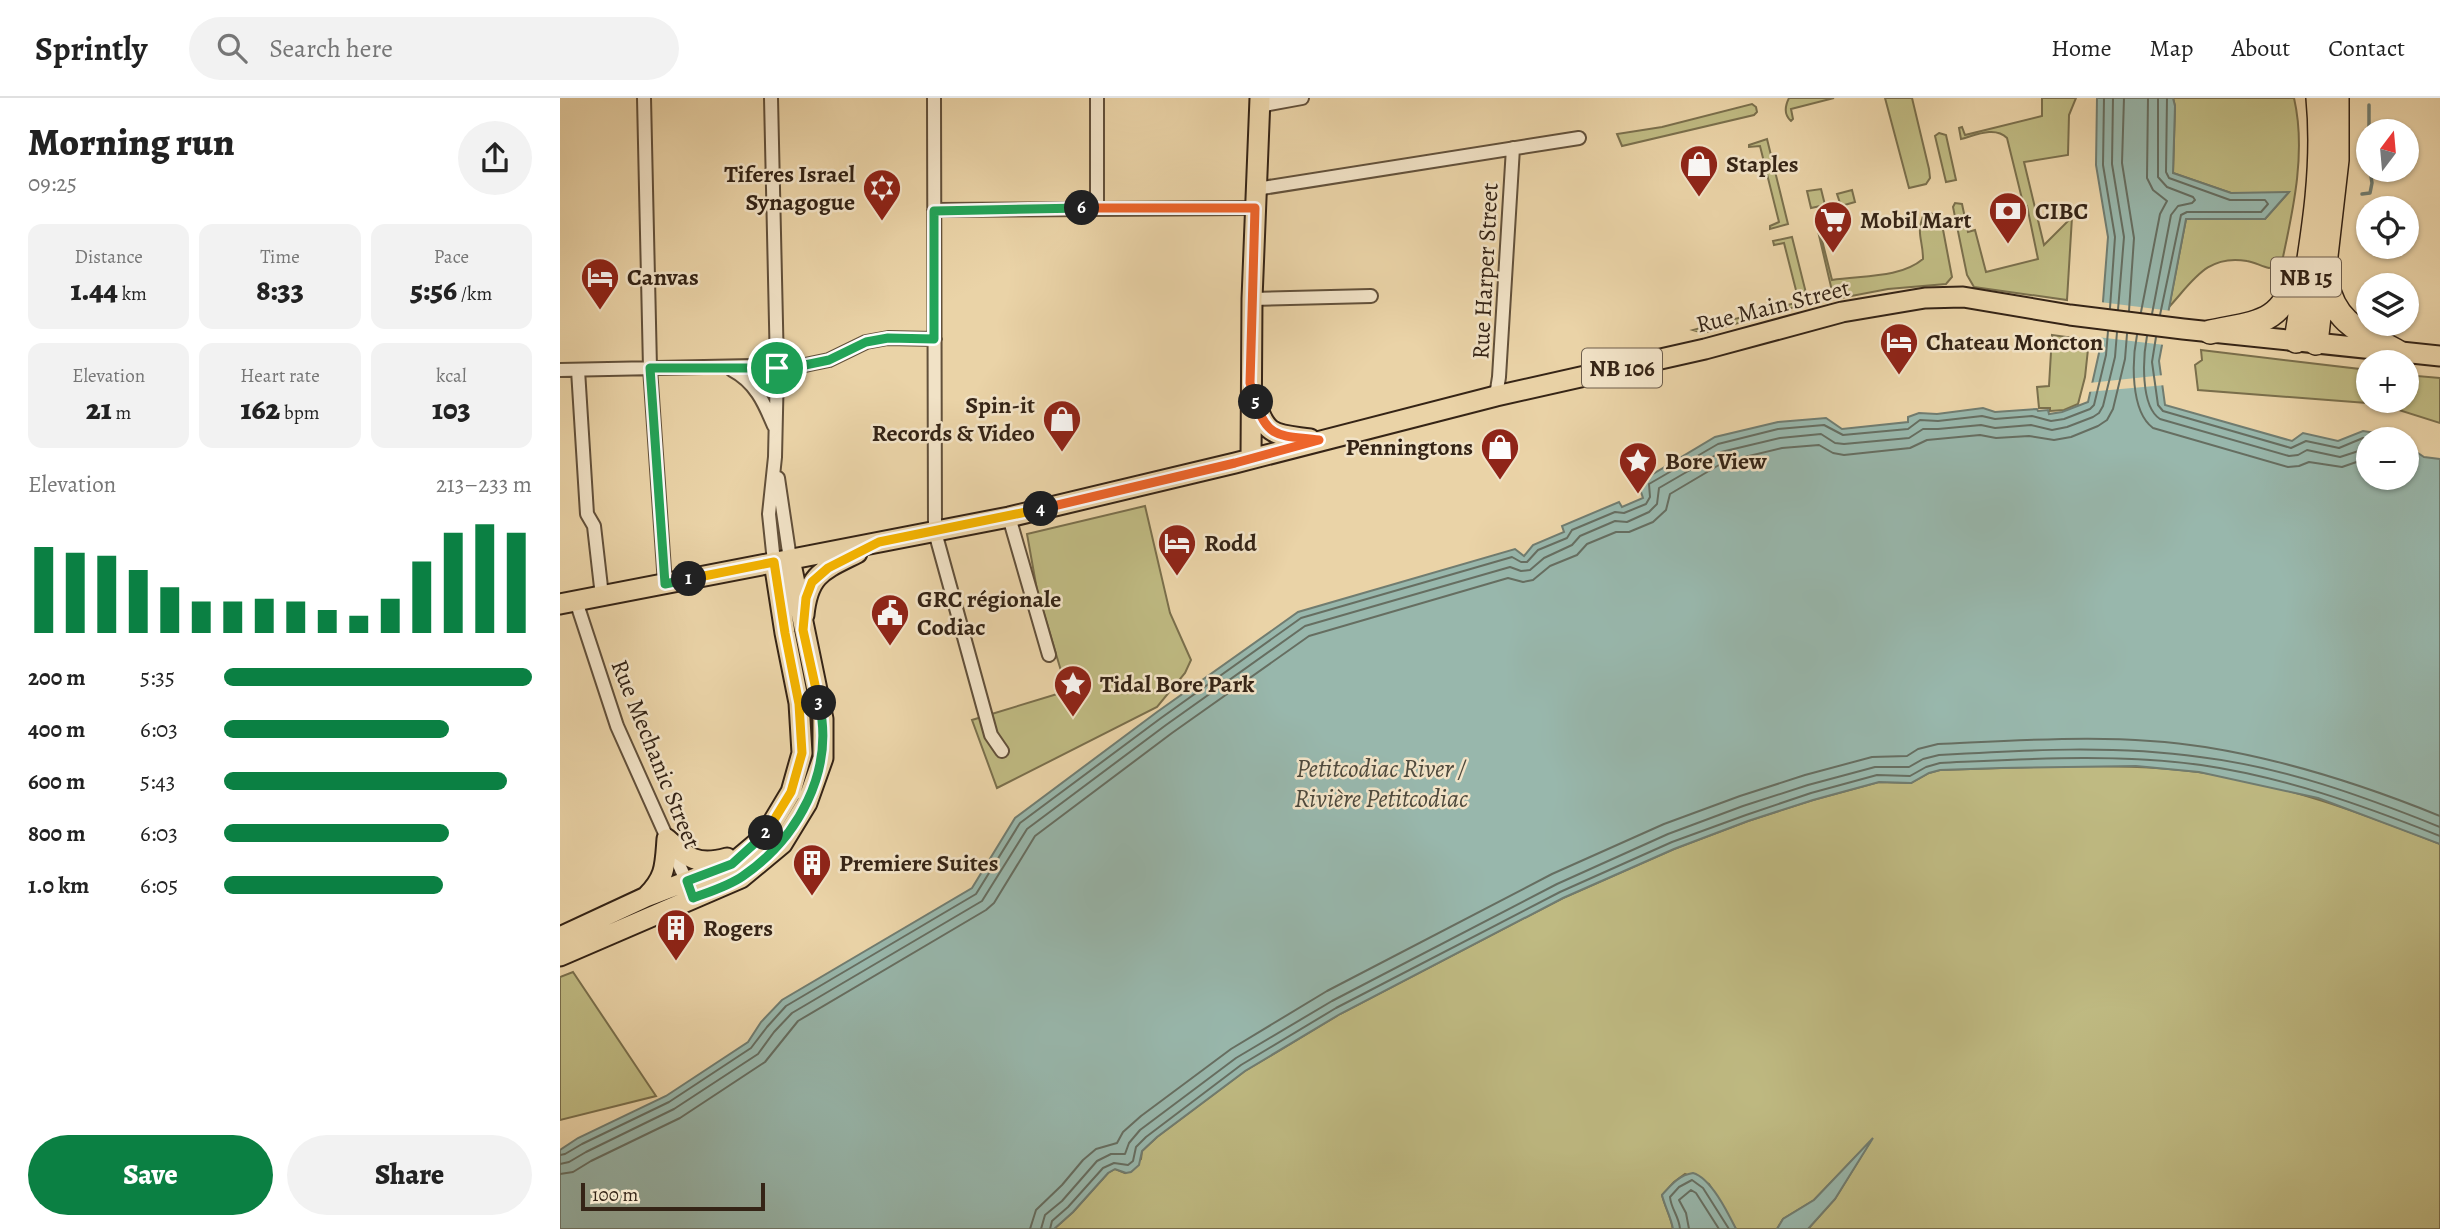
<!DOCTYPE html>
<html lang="en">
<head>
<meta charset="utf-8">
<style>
  :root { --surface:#fff; --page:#f2f2f2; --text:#222; --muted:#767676; --line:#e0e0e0; --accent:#0b8043 }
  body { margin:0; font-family:Alegreya,serif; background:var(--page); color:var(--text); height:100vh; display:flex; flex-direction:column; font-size:26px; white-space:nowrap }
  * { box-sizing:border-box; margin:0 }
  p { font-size:23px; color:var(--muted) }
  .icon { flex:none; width:38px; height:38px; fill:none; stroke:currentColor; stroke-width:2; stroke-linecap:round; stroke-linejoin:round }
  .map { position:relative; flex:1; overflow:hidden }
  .details { display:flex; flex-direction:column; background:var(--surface); width:560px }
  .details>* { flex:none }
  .needle { width:46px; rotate:16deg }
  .buttons { position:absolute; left:1796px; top:21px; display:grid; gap:14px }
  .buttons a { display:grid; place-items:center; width:63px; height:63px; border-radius:50%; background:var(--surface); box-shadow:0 2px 5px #0004; font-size:35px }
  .scale { position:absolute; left:21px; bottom:18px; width:184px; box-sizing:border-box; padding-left:7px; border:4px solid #352416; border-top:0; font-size:19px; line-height:24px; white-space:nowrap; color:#352416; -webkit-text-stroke:5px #f1e2c6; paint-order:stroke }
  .pin { position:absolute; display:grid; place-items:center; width:60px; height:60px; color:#fff; margin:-30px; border:4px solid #fff; border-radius:50%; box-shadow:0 2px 7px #0007 }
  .km { position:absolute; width:35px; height:35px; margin:-18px; border-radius:50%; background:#222; color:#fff; font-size:19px; line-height:35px; text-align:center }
  .round { display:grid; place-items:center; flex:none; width:74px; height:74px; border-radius:37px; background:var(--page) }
  .summary { display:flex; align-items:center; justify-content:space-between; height:119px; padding:0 28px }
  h1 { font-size:38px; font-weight:800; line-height:52px }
  .metrics { display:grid; grid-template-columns:repeat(3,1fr); gap:10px; height:119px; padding:7px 28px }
  .metrics div { display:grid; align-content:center; border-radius:14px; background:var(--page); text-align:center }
  .metrics b { font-size:30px; font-weight:800 }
  .metrics small { font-size:19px; font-weight:400 }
  .metrics p { font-size:19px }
  .chart { height:196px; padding:14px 28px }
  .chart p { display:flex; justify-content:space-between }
  .chart svg { width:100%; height:126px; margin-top:7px; stroke:var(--accent); stroke-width:6 }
  .button { display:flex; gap:14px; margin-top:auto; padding:14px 28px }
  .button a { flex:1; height:80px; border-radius:42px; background:var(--accent); color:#fff; font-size:28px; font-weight:800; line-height:80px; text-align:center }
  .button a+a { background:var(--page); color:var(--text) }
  ul { padding:0 28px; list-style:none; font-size:23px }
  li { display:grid; grid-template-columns:112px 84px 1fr; align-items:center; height:52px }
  li i { height:18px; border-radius:9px; background:var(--accent) }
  header { display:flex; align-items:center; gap:42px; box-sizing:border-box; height:98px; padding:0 35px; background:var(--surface); border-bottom:2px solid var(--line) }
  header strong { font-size:33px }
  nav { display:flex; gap:38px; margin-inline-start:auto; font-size:24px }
  .search { width:490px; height:63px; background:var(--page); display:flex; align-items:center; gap:18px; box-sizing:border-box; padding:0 24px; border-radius:38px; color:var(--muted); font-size:26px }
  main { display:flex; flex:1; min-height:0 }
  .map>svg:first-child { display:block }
</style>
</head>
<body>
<header>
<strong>Sprintly</strong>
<div class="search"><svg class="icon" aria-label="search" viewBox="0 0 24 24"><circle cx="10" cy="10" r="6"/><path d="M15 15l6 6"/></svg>Search here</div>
<nav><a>Home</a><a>Map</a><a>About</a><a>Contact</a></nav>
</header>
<main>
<section class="details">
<div class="summary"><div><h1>Morning run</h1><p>09:25</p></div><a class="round"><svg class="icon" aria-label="share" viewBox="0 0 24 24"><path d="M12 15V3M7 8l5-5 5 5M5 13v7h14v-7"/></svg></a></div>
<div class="metrics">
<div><p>Distance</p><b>1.44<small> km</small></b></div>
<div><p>Time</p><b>8:33</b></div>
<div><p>Pace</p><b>5:56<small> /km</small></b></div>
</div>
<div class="metrics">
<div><p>Elevation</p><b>21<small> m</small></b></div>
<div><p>Heart rate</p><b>162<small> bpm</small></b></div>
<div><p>kcal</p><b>103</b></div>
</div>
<div class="chart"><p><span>Elevation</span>213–233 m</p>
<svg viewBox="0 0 160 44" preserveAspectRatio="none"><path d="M5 44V14M15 44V16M25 44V17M35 44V22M45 44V28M55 44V33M65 44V33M75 44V32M85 44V33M95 44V36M105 44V38M115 44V32M125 44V19M135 44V9M145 44V6M155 44V9"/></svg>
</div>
<ul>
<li><b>200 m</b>5:35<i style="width:100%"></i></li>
<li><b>400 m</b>6:03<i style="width:73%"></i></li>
<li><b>600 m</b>5:43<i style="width:92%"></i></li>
<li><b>800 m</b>6:03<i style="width:73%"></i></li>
<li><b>1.0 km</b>6:05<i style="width:71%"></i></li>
</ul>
<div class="button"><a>Save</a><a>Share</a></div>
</section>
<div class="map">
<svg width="1880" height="1131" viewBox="0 0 1880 1131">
  <rect width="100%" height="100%" fill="#ead3a7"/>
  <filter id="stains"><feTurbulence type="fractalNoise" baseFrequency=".00286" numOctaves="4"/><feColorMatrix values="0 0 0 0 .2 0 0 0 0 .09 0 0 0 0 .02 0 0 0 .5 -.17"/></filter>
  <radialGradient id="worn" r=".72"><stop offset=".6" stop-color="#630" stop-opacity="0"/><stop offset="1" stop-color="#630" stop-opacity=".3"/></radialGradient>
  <path fill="#bfba82" stroke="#7a6f4c" stroke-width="2" d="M1229 0H1274L1231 11 1233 21 1231 23C1224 17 1225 8 1229 0Z
    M1325 0H1352L1369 71 1370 80 1366 86 1349 90Z
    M1482 0H1516L1509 17 1508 57 1464 64 1484 147 1512 119 1507 202 1414 189 1407 177 1393 109 1395 105 1402 106 1408 134 1415 132 1426 174 1478 161 1467 108 1464 109 1447 40C1435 28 1416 37 1401 41L1399 30 1402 29 1405 37 1482 18Z
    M1613 0H1734C1746 52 1734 108 1723 159L1714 169 1709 170C1701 168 1694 164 1687 163 1647 156 1633 183 1609 209L1626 121H1705L1728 95H1671L1613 75 1615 8Z
    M1192 6 1196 9 1197 14 1194 17 1062 48 1057 36 1102 29Z
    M1379 35 1386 37 1396 82 1386 84 1375 38Z
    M1207 41 1228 126 1210 131V128L1219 124 1200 48 1189 49V47Z
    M1261 91 1265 107 1251 110 1247 93Z
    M1292 92 1295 104 1281 108 1277 96Z
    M1371 115 1381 121 1392 179 1386 186 1328 191 1281 200 1272 193 1258 133 1261 129H1269V132L1260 134 1272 182C1301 177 1339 181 1363 161 1363 142 1356 136 1363 118Z
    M1232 139 1247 199 1242 207 1143 235 1133 232 1239 204 1224 145 1214 147 1213 143Z
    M1492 237 1529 242 1525 279 1518 306 1504 312 1490 313V310H1479L1477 289 1489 288Z
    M1641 252 1808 272V303H1846V277L1880 280V325L1820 306 1638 292 1635 267 1642 262Z
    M585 408 610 515 631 562 625 575 597 609 437 690 412 622 507 593 477 492 467 436Z
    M1504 668C1549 668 1593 668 1638 674 1722 685 1802 715 1880 746V1131H1248L1275 1101 1310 1044 1254 1102 1223 1121 1217 1131H1176L1149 1086 1125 1076 1114 1084 1102 1097C1105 1109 1111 1119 1113 1131H494L513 1114 548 1075 555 1071 565 1075 581 1061 582 1053 597 1039 685 973 780 916 1003 800 1114 751 1188 723 1253 702 1319 684 1351 685 1369 675 1380 672Z
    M13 874 96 998 0 1022V879Z"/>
  <path fill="#98b7ac" stroke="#707c70" stroke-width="2" d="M1537 0H1613L1615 8 1613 75 1671 95 1729 94 1705 121H1626L1599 263 1605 307 1732 343 1743 335 1778 343 1803 333 1823 336 1825 341H1808V380H1846V347L1864 359 1880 361V746L1758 700 1639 674 1576 668 1440 670 1380 672 1369 675 1351 685 1319 684 1253 702 1188 723 1114 751 1003 800 780 916 685 973 597 1039 582 1053 579 1067 571 1074 566 1075 555 1071 548 1075 513 1114 494 1131H0V1052L18 1040 106 998 188 944 201 924 222 902 412 790 455 720 597 614 738 514 955 451 964 458 973 447 1004 434 1002 428 1059 404 1062 409 1083 400 1078 385 1155 339 1218 324 1266 320 1282 331 1348 324V319L1359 315 1377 316 1423 310 1435 314 1477 311 1478 313 1488 312 1489 316 1502 314 1528 304 1539 255 1548 139 1536 67Z
    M1313 1040 1275 1101 1248 1131H1217L1223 1121 1254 1102Z
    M1133 1075C1151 1080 1168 1115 1176 1131H1113C1111 1119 1105 1109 1102 1097 1111 1087 1119 1077 1133 1075Z"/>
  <path fill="#ead3a7" d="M1540 204 1612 213 1605 247 1537 239Z
    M1604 277 1606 287 1527 294 1529 285Z"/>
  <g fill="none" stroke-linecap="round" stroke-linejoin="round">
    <path stroke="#666e61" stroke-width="2" d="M1544 0 1543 67 1555 139 1550 210
      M1553 0 1552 66 1564 139 1558 212
      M1564 0 1562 65 1574 140 1569 213
      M1581 214 1600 116 1607 103 1593 92 1587 80 1588 0
      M1592 216 1611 117 1618 108 1632 105 1635 102 1633 99 1607 89 1598 79V0
      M1600 217 1621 117 1627 114H1701L1708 106 1705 102H1670L1609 80 1606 74 1607 0
      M1577 237C1572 262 1570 313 1593 330L1728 369 1739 368 1749 364 1782 369 1808 360
      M1587 238C1583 259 1580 308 1600 321L1729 358 1738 357 1747 352 1780 359 1808 350
      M1596 239 1592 264 1598 307 1603 313 1731 350 1746 343 1779 350 1803 340 1811 341
      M0 1057 5 1056 22 1046 109 1004 191 950 207 929 226 908 416 796 460 725 601 620 741 520 952 459 961 464H967L978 452 1007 440 1012 432 1055 414 1064 415 1086 406 1090 399 1089 386 1158 346 1218 331 1264 327 1283 337 1348 331 1360 322 1378 323 1422 318 1435 321 1472 318 1491 323 1504 321 1530 311 1534 307 1546 257 1548 233
      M0 1066 9 1064 26 1054 114 1011 198 956 214 934 232 915 422 803 467 731 606 627 745 528 950 469 961 473 970 472 984 460 1012 447 1020 438 1055 423 1067 424 1089 414 1097 406 1099 390 1161 354 1220 340 1261 336 1275 345 1284 346 1349 340 1363 331H1378L1421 327 1435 330 1471 327 1492 332 1507 329 1533 319 1539 315 1543 308 1555 259 1557 234
      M0 1076 13 1074 31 1063 120 1020 205 964 238 923 426 812 434 805 475 738 612 635 749 538 948 480 963 484 973 482 990 468 1017 457 1027 446 1056 434H1069L1093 424 1106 412 1110 396 1164 364 1222 350 1259 347 1273 355 1284 357 1350 350 1367 342 1420 337 1436 340 1469 338 1494 342 1511 339 1538 328 1547 322 1553 311 1565 261 1567 236
      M470 1131 476 1112 502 1087 523 1062 536 1051 557 1045 563 1034 581 1018 671 951 767 893 992 776 1104 726 1180 698 1245 677 1312 659 1347 658 1358 651 1378 646C1466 642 1558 635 1645 649 1726 662 1804 687 1880 718
      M481 1131 485 1117 502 1103 537 1063 551 1056H565L569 1045 580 1032 676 960 772 903 997 786 1108 736 1183 708 1248 687 1315 669H1349L1363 661 1379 657C1466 652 1554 647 1640 659 1723 669 1803 698 1880 729
      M490 1131 492 1123 508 1109 543 1070 554 1065 568 1067 573 1063 576 1049 586 1039 681 967 776 910 1000 794 1112 744 1186 717 1251 695 1317 677 1350 678 1366 669 1380 665C1466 661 1555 655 1641 667 1724 679 1802 707 1880 738
      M1120 1131C1119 1118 1111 1111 1110 1099L1119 1089 1132 1082 1143 1090 1169 1131
      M1129 1131 1126 1115 1119 1102 1131 1092 1136 1095 1159 1131"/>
    <path stroke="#707c70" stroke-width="3.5" d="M1809 33V7
      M1802 96 1810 95 1812 85 1810 72"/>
    <g stroke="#62503a" stroke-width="16">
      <path id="street" d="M84 0 90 270 105 486
        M211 0 217 270 215 359 209 416 214 464
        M374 0 375 434 431 637 442 653
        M537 0V110
        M699 8 742 0
        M696 91 1019 40
        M374 112 695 110
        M692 201 811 198
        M0 272 245 267 269 262 306 244 328 240 375 241
        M18 272 27 416 34 428 42 498
        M172 272C195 284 204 304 214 328
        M936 298 939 279 953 50
        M218 380 230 461
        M449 419 489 557
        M16 503 57 628 129 789"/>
    </g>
    <g stroke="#352416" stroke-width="23">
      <path id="primary" d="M695 302C706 339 715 336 750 341
        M691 360 692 201 700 0
        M0 506 449 419 675 365 936 298 1145 251 1282 214 1365 200 1403 199 1510 217 1623 231 1880 258
        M244 517C248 476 263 472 297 455
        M107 741C128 760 137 768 167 760
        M87 798C106 779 105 767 107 741
        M0 839 86 799 172 766 204 739 231 694 242 655 239 605 225 535 214 464
        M0 858 181 780 222 746 247 705 263 660V621L230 461"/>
    </g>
    <g stroke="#352416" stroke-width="26">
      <path id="highway" d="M1767 184C1774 226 1804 235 1838 254
        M1650 234C1698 224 1721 227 1738 174
        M1736 243C1748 162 1766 82 1758 0
        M1756 245 1777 62V0"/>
    </g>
    <use href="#street" stroke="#f1e2c6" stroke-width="12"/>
    <use href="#primary" stroke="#ead3a7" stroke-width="19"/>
    <use href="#highway" stroke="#ead3a7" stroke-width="23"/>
  </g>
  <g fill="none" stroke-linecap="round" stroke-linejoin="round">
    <g stroke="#fff" stroke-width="14">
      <path id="split-1" d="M129 481 105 486 90 270H217"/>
    </g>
    <g stroke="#fff" stroke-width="14">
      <path id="split-2" d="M129 481 214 464 225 535 239 606 242 655 231 694 206 735"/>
    </g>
    <g stroke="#fff" stroke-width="14">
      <path id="split-3" d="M206 735 172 766 127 783 133 800C149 794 169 788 183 778 238 740 275 673 259 605"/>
    </g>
    <g stroke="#fff" stroke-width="14">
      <path id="split-4" d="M259 605 243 532 246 500 252 484 268 470 319 444 481 411"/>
    </g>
    <g stroke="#fff" stroke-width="14">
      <path id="split-5" d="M481 411 675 365 759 342C724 337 707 343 696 304"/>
    </g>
    <g stroke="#fff" stroke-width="14">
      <path id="split-6" d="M522 110H695L690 285 696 304"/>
    </g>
    <g stroke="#fff" stroke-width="14">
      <path id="split-7" d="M217 270 245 267 269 262 306 244 328 240 374 241V113L522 110"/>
    </g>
    <use href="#split-1" stroke="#22a559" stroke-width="9"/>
    <use href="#split-2" stroke="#f5b400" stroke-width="9"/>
    <use href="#split-3" stroke="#22a559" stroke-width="9"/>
    <use href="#split-4" stroke="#f5b400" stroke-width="9"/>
    <use href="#split-5" stroke="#f0652b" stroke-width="9"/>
    <use href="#split-6" stroke="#f0652b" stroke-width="9"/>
    <use href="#split-7" stroke="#22a559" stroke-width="9"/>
  </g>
  <defs>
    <g id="shop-pin" transform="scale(2.0125)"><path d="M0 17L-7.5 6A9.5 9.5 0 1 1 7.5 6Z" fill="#8f2418" stroke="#f1e2c6"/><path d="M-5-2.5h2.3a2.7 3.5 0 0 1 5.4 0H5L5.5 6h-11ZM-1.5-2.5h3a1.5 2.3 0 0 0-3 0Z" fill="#fff"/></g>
    <g id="synagogue-pin" transform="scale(2.0125)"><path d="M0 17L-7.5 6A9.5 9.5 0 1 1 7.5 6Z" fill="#8f2418" stroke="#f1e2c6"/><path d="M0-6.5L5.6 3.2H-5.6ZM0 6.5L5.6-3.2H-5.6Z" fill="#fff"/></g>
    <g id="bank-pin" transform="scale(2.0125)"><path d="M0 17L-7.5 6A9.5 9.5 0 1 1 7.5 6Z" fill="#8f2418" stroke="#f1e2c6"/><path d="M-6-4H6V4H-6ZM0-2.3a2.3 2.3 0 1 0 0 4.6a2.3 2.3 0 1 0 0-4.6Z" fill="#fff"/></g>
    <g id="supermarket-pin" transform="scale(2.0125)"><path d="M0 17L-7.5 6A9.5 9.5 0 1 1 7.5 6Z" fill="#8f2418" stroke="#f1e2c6"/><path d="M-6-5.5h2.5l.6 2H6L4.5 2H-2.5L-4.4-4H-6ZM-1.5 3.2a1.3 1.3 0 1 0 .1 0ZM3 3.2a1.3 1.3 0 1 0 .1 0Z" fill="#fff"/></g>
    <g id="hotel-pin" transform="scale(2.0125)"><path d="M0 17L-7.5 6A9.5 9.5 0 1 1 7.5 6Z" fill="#8f2418" stroke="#f1e2c6"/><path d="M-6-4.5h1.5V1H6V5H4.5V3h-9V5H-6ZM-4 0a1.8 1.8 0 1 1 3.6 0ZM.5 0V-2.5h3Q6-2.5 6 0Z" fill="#fff"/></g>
    <g id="sight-pin" transform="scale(2.0125)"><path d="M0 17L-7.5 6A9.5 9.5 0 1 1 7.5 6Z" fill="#8f2418" stroke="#f1e2c6"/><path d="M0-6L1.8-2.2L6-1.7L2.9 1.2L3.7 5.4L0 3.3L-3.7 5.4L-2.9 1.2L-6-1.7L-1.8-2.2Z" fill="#fff"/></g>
    <g id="civic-pin" transform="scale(2.0125)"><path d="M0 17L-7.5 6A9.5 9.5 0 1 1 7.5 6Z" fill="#8f2418" stroke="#f1e2c6"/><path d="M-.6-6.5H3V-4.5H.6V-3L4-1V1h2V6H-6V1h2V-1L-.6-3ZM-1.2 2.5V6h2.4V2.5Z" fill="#fff"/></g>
    <g id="building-pin" transform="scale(2.0125)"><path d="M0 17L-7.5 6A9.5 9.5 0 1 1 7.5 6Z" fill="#8f2418" stroke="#f1e2c6"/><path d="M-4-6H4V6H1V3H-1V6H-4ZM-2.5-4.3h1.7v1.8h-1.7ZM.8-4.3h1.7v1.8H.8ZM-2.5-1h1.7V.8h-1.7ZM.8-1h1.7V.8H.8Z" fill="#fff"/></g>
  </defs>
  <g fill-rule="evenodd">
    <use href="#shop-pin" x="1139" y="66"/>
    <use href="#synagogue-pin" x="322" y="90"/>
    <use href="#bank-pin" x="1448" y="113"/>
    <use href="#supermarket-pin" x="1273" y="122"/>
    <use href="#hotel-pin" x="40" y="179"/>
    <use href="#hotel-pin" x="1339" y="244"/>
    <use href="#shop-pin" x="502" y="321"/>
    <use href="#shop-pin" x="940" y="349"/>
    <use href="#sight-pin" x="1078" y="363"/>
    <use href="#hotel-pin" x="617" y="445"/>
    <use href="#civic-pin" x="330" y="515"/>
    <use href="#sight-pin" x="513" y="586"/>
    <use href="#building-pin" x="252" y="765"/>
    <use href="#building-pin" x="116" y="830"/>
  </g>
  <g text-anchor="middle" stroke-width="5" stroke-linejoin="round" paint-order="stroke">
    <g fill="#f1e2c6" stroke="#6d5d4b" stroke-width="2">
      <rect x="1711" y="159.5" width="70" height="39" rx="5"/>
      <rect x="1022" y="250.5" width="80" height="39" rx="5"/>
    </g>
    <g font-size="23" font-weight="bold" fill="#352416">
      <text x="1746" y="187">NB 15</text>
      <text x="1062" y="278">NB 106</text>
    </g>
    <g font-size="24" font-weight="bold" fill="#352416" stroke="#f1e2c6" text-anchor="start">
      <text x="1166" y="74">Staples</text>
      <text x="295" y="84" text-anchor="end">Tiferes Israel<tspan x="295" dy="28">Synagogue</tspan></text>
      <text x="1475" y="121">CIBC</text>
      <text x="1300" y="130">Mobil Mart</text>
      <text x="67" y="187">Canvas</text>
      <text x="1366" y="252">Chateau Moncton</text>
      <text x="475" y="315" text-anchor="end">Spin-it<tspan x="475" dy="28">Records &amp; Video</tspan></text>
      <text x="913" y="357" text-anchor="end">Penningtons</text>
      <text x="1105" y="371">Bore View</text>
      <text x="644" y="453">Rodd</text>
      <text x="357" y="509">GRC régionale<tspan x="357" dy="28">Codiac</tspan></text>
      <text x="540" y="594">Tidal Bore Park</text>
      <text x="279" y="773">Premiere Suites</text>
      <text x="143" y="838">Rogers</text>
    </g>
    <g font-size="24" fill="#352416" stroke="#f1e2c6">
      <text transform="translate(925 173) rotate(-87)" y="8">Rue Harper Street</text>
      <text transform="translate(1213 208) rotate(-14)" y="8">Rue Main Street</text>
      <text transform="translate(96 656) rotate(68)" y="8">Rue Mechanic Street</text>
    </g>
    <g font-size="26" font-style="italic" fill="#4e493c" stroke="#f1e2c6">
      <text x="821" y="679">Petitcodiac River /<tspan x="821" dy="30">Rivière Petitcodiac</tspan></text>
    </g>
  </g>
  <rect width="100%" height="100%" filter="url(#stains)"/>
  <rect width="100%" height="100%" fill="url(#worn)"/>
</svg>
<div class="buttons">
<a><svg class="needle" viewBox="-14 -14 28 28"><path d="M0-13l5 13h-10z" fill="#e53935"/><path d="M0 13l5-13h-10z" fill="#767676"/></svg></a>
<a><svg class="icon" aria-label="locate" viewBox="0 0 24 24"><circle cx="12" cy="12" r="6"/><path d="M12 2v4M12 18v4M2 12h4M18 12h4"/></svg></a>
<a><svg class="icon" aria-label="layers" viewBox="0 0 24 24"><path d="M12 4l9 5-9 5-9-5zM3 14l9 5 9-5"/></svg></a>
<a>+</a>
<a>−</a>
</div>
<div class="scale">100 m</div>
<div class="pin" style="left:217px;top:270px;background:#1e9e55"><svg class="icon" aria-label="arrive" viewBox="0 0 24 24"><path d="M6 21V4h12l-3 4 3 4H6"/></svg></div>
<b class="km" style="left:129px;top:481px">1</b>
<b class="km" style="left:206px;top:735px">2</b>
<b class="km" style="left:259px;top:605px">3</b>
<b class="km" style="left:481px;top:411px">4</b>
<b class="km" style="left:696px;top:304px">5</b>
<b class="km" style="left:522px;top:110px">6</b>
</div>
</main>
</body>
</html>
